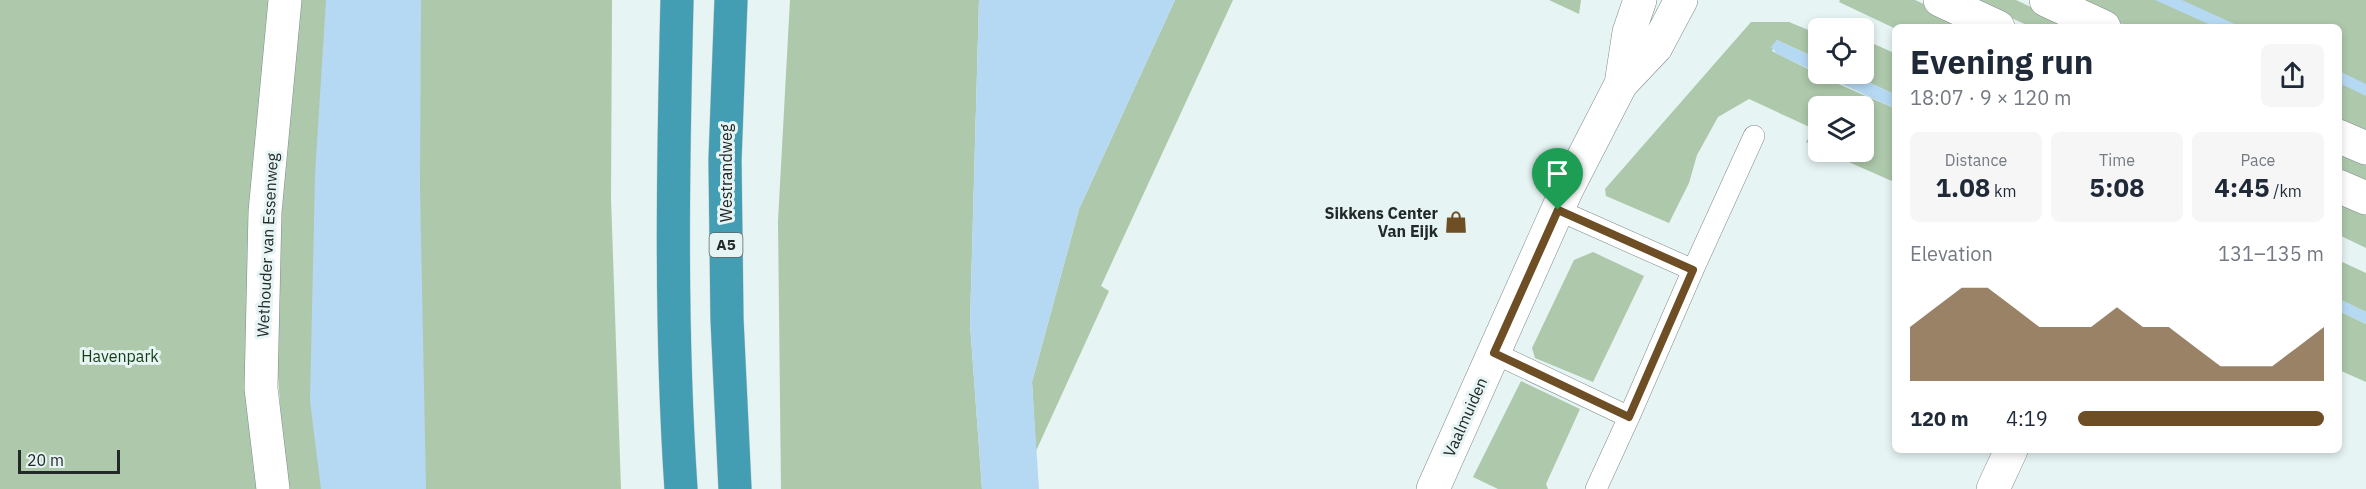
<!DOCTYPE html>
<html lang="en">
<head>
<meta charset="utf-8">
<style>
  :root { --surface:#fff; --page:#f6f6f7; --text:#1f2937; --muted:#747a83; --accent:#6e4e24 }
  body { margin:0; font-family:"IBM Plex Sans",sans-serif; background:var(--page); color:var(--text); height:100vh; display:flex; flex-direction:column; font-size:22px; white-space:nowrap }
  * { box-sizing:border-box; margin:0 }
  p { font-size:20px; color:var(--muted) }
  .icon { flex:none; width:33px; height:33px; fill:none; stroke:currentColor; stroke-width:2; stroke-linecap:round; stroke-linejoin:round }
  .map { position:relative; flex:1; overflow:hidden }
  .panel { position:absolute; left:1892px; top:24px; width:450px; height:429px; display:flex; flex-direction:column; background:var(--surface); border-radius:9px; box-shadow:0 3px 9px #0003 }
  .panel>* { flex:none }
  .fabs { position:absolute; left:1808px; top:18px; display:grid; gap:12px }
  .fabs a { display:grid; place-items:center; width:66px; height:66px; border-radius:9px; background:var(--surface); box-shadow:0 3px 9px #0003; font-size:30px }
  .scale { position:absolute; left:18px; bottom:15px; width:102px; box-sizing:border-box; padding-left:6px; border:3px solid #232828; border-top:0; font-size:16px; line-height:21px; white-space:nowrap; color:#232828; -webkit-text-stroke:4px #e6f4f3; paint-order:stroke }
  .pin { position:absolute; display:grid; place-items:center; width:51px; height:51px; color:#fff; margin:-62px -26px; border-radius:50% 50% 50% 0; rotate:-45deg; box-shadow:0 0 6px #0007 }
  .pin .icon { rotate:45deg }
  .round { display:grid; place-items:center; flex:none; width:63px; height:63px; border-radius:9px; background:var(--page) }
  .headline { display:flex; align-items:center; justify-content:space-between; height:102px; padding:0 18px }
  h1 { font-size:33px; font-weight:700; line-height:45px }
  .figures { display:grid; grid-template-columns:repeat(3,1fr); gap:9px; height:102px; padding:6px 18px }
  .figures div { display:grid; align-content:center; border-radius:9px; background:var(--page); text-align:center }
  .figures b { font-size:26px; font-weight:700 }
  .figures small { font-size:16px; font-weight:400 }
  .figures p { font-size:16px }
  .chart { height:168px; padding:12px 18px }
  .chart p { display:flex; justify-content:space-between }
  .chart svg { width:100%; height:108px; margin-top:6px; fill:var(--accent); opacity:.7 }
  ul { padding:0 18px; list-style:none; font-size:20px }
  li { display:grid; grid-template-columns:96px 72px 1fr; align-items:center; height:45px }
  li i { height:15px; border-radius:8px; background:var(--accent) }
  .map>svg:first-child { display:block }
</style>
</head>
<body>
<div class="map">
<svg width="2366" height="489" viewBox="0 0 2366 489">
  <rect width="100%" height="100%" fill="#e6f4f3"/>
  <path fill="#adc8ab" d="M0 0H273L262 489H0Z
    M298 0H612L611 198 621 489H286L275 333 286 140Z
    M790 0H979L970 324 982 489H781L778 221Z
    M1175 0H1233L1101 286 1109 291 1036 451 1032 382 1079 209Z
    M1549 0H1581L1579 14Z
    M1840 0H1915L1973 27 1894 28 1839 2Z
    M1973 0H2016L2074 27H2031Z
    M2070 0H2366V139L2339 125 2338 27H2129Z
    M1751 22H1789L1818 34V59L1777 40 1772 51 1836 83 1894 108V182L1826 152H1863V106H1818V148L1806 142 1814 129 1749 99 1718 117 1697 155 1689 183 1669 223 1606 196 1605 189Z
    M1863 39 1894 53V94L1851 74H1863Z
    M2338 150 2366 162V182L2339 170Z
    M2338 197 2366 209V248L2339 235Z
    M1593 252 1644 276 1593 382 1535 358 1532 348 1574 260Z
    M2338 260 2366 273V312L2339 299Z
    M2339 311 2366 324V382L2339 370Z
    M1521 381 1580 409 1546 484 1548 489H1498L1473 477Z"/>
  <path fill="#b6d9f3" d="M326 0H421L420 187 426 489H321L310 401 315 175Z
    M979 0H1175L1079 209 1032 382 1039 489H982L970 324Z
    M2155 0H2182L2241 27H2215Z
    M1777 40 1818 59V74H1851L1894 94V108L1777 54 1771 47Z
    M2339 71 2366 84V96L2339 83Z
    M2339 299 2366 312V324L2339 311Z"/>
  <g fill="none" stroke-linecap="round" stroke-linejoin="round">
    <g stroke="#7e8b8a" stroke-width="22">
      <path id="service" d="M1693 270 1754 136
        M1494 353 1629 417 1693 270 1558 210
        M1596 489 1629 417"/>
    </g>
    <g stroke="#7e8b8a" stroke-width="34">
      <path id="minor" d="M1940 0 1998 27
        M2046 0 2104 27
        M1621 84 1629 32 1640 0
        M2338 136 2366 148
        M2338 186 2366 198
        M273 489 261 388 265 212 285 0
        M1433 489 1566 191 1621 84 1656 47 1681 0
        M1993 489 2011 450"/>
    </g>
    <g stroke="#cfd0d0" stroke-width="34">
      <path id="motorway" d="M677 0C673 163 670 326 681 489
        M731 0 725 160 727 319 735 489"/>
    </g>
    <use href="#service" stroke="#fff" stroke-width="21"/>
    <use href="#minor" stroke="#fff" stroke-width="33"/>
    <use href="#motorway" stroke="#439eb3" stroke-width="33"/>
  </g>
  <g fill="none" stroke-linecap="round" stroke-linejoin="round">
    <g stroke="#fff" stroke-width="12">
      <path id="route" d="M1558 210 1693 270 1629 417 1494 353Z"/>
    </g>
    <use href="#route" stroke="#6e4e24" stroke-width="8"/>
  </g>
  <defs>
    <g id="shop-bare" transform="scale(1.8)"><path d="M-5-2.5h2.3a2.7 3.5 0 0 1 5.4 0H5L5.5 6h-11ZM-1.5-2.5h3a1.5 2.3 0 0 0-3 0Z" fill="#6e4e24" stroke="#e6f4f3" stroke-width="2.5" paint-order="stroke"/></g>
  </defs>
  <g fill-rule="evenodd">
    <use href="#shop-bare" x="1456" y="222"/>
  </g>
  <g text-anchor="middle" stroke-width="6" stroke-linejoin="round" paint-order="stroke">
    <rect fill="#e6f4f3" stroke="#5e6565" stroke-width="1.5" x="709.5" y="233" width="33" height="24" rx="4.5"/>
    <g font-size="15" font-weight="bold" fill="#232828">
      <text x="726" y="250">A5</text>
    </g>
    <g font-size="16" fill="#232828" stroke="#e6f4f3">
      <text transform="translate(726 173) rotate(-90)" y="6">Westrandweg</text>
      <text transform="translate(267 245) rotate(-87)" y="6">Wethouder van Essenweg</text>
      <text transform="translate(1465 417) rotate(-66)" y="6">Vaalmuiden</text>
    </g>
    <g font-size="16" font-weight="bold" fill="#232828" stroke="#e6f4f3" text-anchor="end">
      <text x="1438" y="219">Sikkens Center<tspan x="1438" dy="18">Van Eijk</tspan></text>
    </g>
    <g font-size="16" fill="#133d15" stroke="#e6f4f3">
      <text x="120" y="362">Havenpark</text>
    </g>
  </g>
</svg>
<div class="fabs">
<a><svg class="icon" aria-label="locate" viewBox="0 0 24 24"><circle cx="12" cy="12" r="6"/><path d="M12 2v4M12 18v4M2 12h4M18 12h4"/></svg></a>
<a><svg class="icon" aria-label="layers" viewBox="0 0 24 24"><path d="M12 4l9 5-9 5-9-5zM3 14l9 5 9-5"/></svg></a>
</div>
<div class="scale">20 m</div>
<div class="pin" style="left:1558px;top:210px;background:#1e9e55"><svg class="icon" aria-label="arrive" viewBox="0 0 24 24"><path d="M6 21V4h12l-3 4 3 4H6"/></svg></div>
<section class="panel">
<div class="headline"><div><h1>Evening run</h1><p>18:07 · 9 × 120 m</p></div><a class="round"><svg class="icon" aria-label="share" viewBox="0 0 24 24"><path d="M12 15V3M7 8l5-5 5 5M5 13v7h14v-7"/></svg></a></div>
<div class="figures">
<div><p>Distance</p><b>1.08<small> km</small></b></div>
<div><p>Time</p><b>5:08</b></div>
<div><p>Pace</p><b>4:45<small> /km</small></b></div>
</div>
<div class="chart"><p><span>Elevation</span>131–135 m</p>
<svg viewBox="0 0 160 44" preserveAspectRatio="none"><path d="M0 44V22L10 14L20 6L30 6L40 14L50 22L60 22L70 22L80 14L90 22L100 22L110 30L120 38L130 38L140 38L150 30L160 22V44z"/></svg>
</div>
<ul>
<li><b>120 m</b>4:19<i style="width:100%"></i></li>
</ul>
</section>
</div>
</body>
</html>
